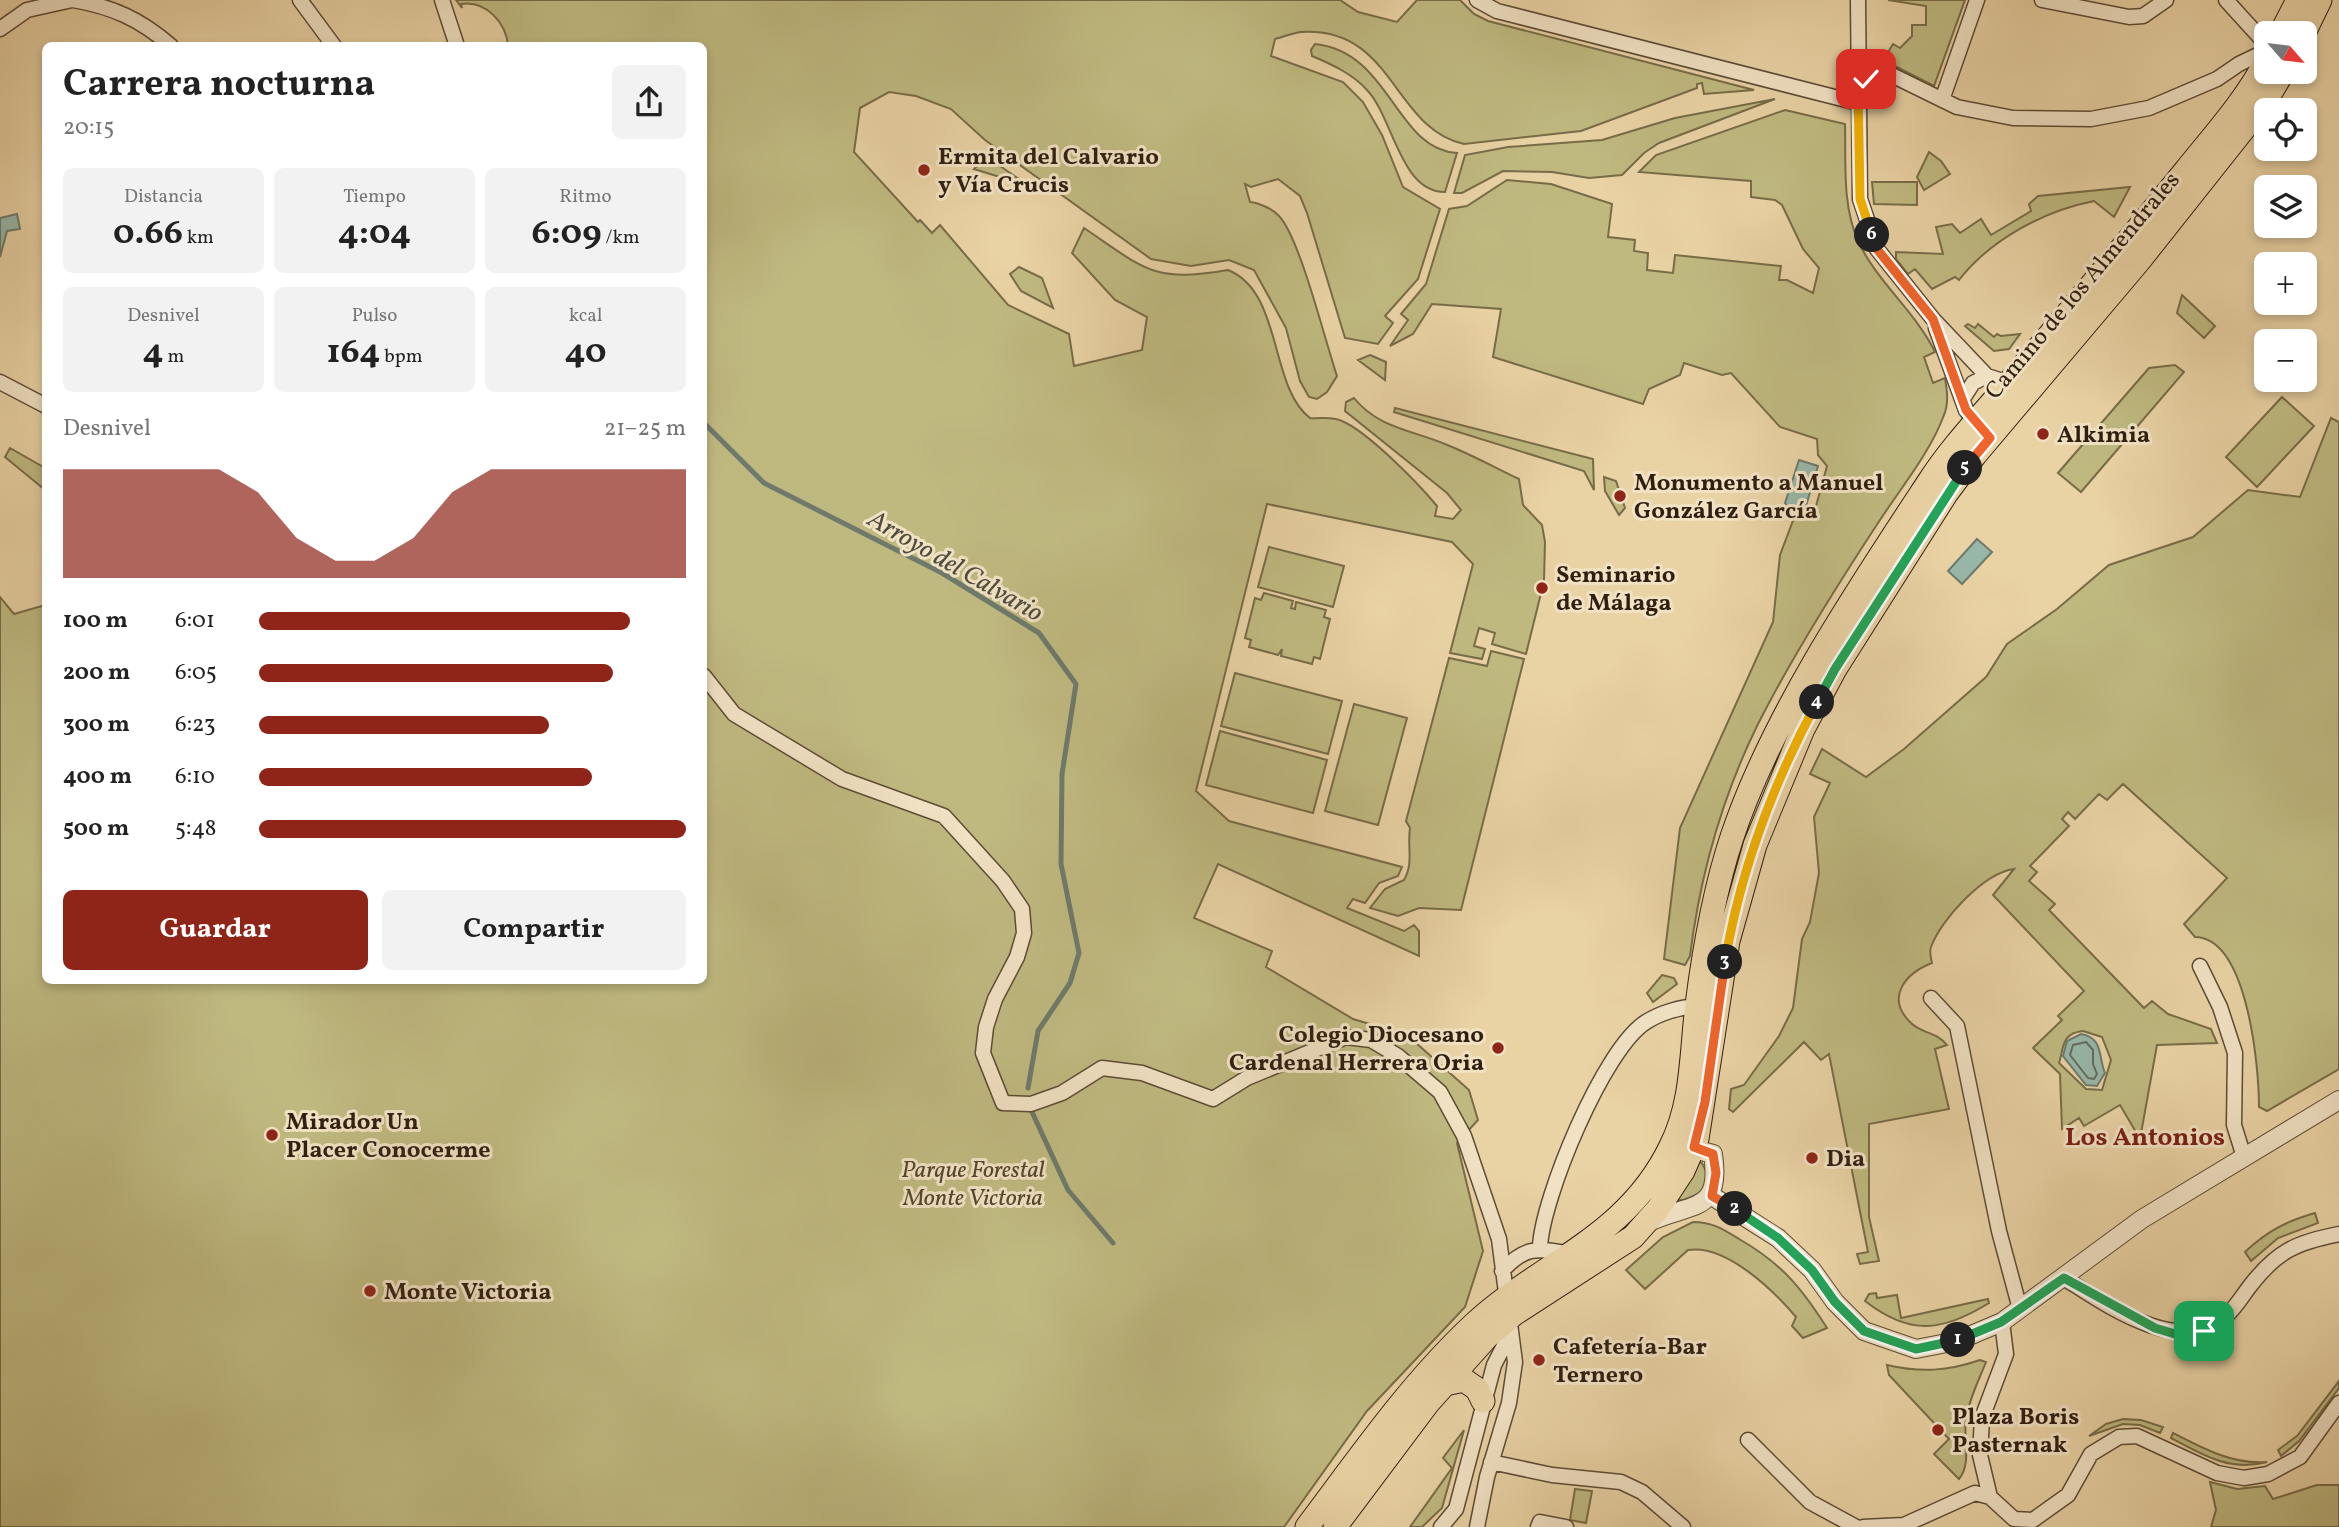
<!DOCTYPE html>
<html lang="es">
<head>
<meta charset="utf-8">
<style>
  :root { --surface:#fff; --page:#f2f2f2; --text:#222; --muted:#767676; --accent:#8f2418 }
  body { margin:0; font-family:Vollkorn,serif; background:var(--page); color:var(--text); height:100vh; display:flex; flex-direction:column; font-size:26px; white-space:nowrap }
  * { box-sizing:border-box; margin:0 }
  p { font-size:23px; color:var(--muted) }
  .icon { flex:none; width:38px; height:38px; fill:none; stroke:currentColor; stroke-width:2; stroke-linecap:round; stroke-linejoin:round }
  .map { position:relative; flex:1; overflow:hidden }
  .details { position:absolute; left:42px; top:42px; width:665px; height:942px; display:flex; flex-direction:column; background:var(--surface); border-radius:10px; box-shadow:0 4px 10px #0003 }
  .details>* { flex:none }
  .needle { width:46px; rotate:118deg }
  .controls { position:absolute; left:2254px; top:21px; display:grid; gap:14px }
  .controls a { display:grid; place-items:center; width:63px; height:63px; border-radius:10px; background:var(--surface); box-shadow:0 4px 10px #0003; font-size:35px }
  .pin { position:absolute; display:grid; place-items:center; width:60px; height:60px; color:#fff; margin:-30px; border-radius:14px; box-shadow:0 4px 10px #0006 }
  .km { position:absolute; width:35px; height:35px; margin:-18px; border-radius:50%; background:#222; color:#fff; font-size:19px; line-height:35px; text-align:center }
  .round { display:grid; place-items:center; flex:none; width:74px; height:74px; border-radius:10px; background:var(--page) }
  .head { display:flex; align-items:center; justify-content:space-between; height:119px; padding:0 21px }
  h1 { font-size:38px; font-weight:700; line-height:52px }
  .metrics { display:grid; grid-template-columns:repeat(3,1fr); gap:10px; height:119px; padding:7px 21px }
  .metrics div { display:grid; align-content:center; border-radius:10px; background:var(--page); text-align:center }
  .metrics b { font-size:35px; font-weight:700 }
  .metrics small { font-size:19px; font-weight:400 }
  .metrics p { font-size:19px }
  .chart { height:196px; padding:14px 21px }
  .chart p { display:flex; justify-content:space-between }
  .chart svg { width:100%; height:126px; margin-top:7px; fill:var(--accent); opacity:.7 }
  .button { display:flex; gap:14px; margin-top:auto; padding:14px 21px }
  .button a { flex:1; height:80px; border-radius:10px; background:var(--accent); color:#fff; font-size:28px; font-weight:700; line-height:80px; text-align:center }
  .button a+a { background:var(--page); color:var(--text) }
  ul { padding:0 21px; list-style:none; font-size:23px }
  li { display:grid; grid-template-columns:112px 84px 1fr; align-items:center; height:52px }
  li i { height:18px; border-radius:9px; background:var(--accent) }
  .map>svg:first-child { display:block }
</style>
</head>
<body>
<div class="map">
<svg width="2339" height="1527" viewBox="0 0 2339 1527">
  <rect width="100%" height="100%" fill="#e9d2a4"/>
  <filter id="stains"><feTurbulence type="fractalNoise" baseFrequency=".00286" numOctaves="4"/><feColorMatrix values="0 0 0 0 .2 0 0 0 0 .09 0 0 0 0 .02 0 0 0 .5 -.17"/></filter>
  <radialGradient id="worn" r=".72"><stop offset=".6" stop-color="#630" stop-opacity="0"/><stop offset="1" stop-color="#630" stop-opacity=".3"/></radialGradient>
  <path fill="#bfb980" stroke="#786c48" stroke-width="2" fill-rule="evenodd" d="M456 0H1340L1358 12 1397 22 1417 0H1460L1474 14 1488 21 1754 90 1704 94 1702 83 1697 84V88L1581 131 1464 144C1392 128 1394 26 1301 32 1292 33 1283 37 1275 39L1271 56 1343 82 1363 102 1382 135 1403 187 1440 209 1418 279 1385 316 1393 323 1378 344 1345 338 1307 213 1300 196 1278 179 1251 187 1245 184 1250 202C1259 203 1273 209 1279 216 1300 238 1325 341 1337 376L1327 392 1317 399 1309 397 1300 381 1286 328 1254 270 1229 260 1191 266 1151 259 985 140 951 109 916 96 889 92 860 108 854 152 918 222 920 220 932 233 940 225 1008 305 1069 334 1074 366 1142 350 1147 317 1115 300 1072 253 1084 228C1145 269 1152 283 1228 270 1283 292 1269 387 1310 418 1322 419 1331 416 1342 421 1368 432 1418 483 1437 506L1435 516 1453 519 1461 510 1447 493 1345 411 1346 402 1354 398C1378 428 1412 430 1445 444 1470 454 1494 467 1519 479L1523 505 1542 525 1545 542 1544 581 1526 654 1492 644 1495 633 1479 628 1474 646 1485 649 1482 659 1450 653 1473 564 1452 542 1267 504 1196 791 1229 821 1402 867 1398 876 1379 883 1365 903 1353 899 1347 908 1404 931 1414 925 1419 931V956L1218 864 1194 918 1272 951 1266 967 1353 1019 1407 1035 1469 1090 1478 1120 1457 1143 1483 1251 1465 1307 1367 1411 1284 1527H0V597L14 614 45 605 46 980H704V46L508 45C506 24 487 0 461 4L462 8Z
    M1888 0H1965L1934 86 1883 60 1893 44 1900 48 1912 36V25H1926V6Z
    M1315 44C1391 52 1395 149 1457 153L1445 192C1400 192 1393 117 1367 90 1353 74 1331 64 1312 56L1311 50Z
    M1775 99 1659 143 1644 153 1622 175 1589 178 1552 172 1503 171 1462 193H1454L1465 155 1508 147 1602 140 1675 118Z
    M1785 110 1845 124C1846 162 1842 205 1858 241 1877 282 1915 311 1935 352L1924 357 1933 383 1945 378C1947 390 1949 403 1944 415 1930 453 1900 489 1878 523 1836 587 1793 655 1758 724 1722 797 1700 876 1690 956L1685 965 1664 959 1680 828 1773 622 1780 555 1794 518 1813 517 1827 466 1818 455 1817 439 1780 427 1731 373 1722 375 1684 363 1680 375 1649 389 1643 404 1493 357 1501 309 1432 304 1413 334 1390 346 1408 320 1401 314 1426 284 1449 209 1467 206 1507 180 1551 184 1612 204 1608 237 1635 240 1634 251 1648 253 1647 270 1673 273 1675 255 1781 266 1779 280H1787L1813 293 1819 268 1803 249 1782 205 1775 200 1751 197V181L1639 172 1656 155Z
    M1929 152 1941 161 1950 174 1924 190 1917 177Z
    M987 157 1029 186 974 169Z
    M1872 182H1917V205L1874 204Z
    M2130 187 2114 217 2094 201C2044 211 1991 239 1959 280L1955 277 1932 289 1915 269 1908 274 1896 259V252L1943 254 1936 227 1952 224 1960 233 1981 219 1991 235 2031 211 2029 204 2038 196Z
    M1019 267 1042 278 1053 308 1021 291 1010 274Z
    M2182 295 2215 326 2204 338 2177 313Z
    M1968 324 1975 328 1978 324 1994 337 1997 334 2001 336 2020 334 2009 349 1994 351 1965 326Z
    M1370 355 1386 362 1385 380 1358 360Z
    M2175 365 2184 372 2081 492 2058 473 2149 368Z
    M2282 397 2314 426 2257 487 2226 457Z
    M1395 408 1593 459 1594 490 1584 471 1394 412Z
    M2331 418 2339 422V1069L2267 1111 2259 1107C2259 1068 2248 938 2195 937L2184 924 2227 878 2123 784 2107 800 2099 794 2075 819 2068 812 2062 819 2069 826 2030 866 2037 872 2029 881 2055 904 2049 910 2144 1008 2152 1001 2168 1014 2211 1029 2217 1043 2157 1045 2140 1139 2120 1105 2084 1126 2079 1118 2062 1129 2060 1074 2033 1048 2062 1020 2058 1016 2084 991 1993 895 2014 869C1984 873 1941 919 1931 947 1929 952 1931 958 1932 963 1906 973 1885 997 1910 1022 1921 1034 1936 1031 1947 1045L1935 1049 1949 1109 1869 1124V1217L1879 1261 1860 1264 1857 1254 1868 1252 1829 1054 1821 1060 1804 1042 1733 1112 1729 1109 1731 1089 1744 1085 1779 1036 1793 1008 1802 939 1810 922 1819 873 1814 817 1830 783 1810 774 1822 749 1866 777 1904 749 1986 677 2007 644 2057 609 2109 565 2193 537 2248 490 2300 497ZM2083 1031 2102 1037 2111 1060 2102 1090 2086 1089 2059 1063C2064 1048 2061 1033 2083 1031Z
    M10 448 45 468V490L5 457Z
    M1604 477 1616 481 1625 508 1619 515 1605 491Z
    M1269 547 1344 566 1333 607 1258 587Z
    M1264 593 1293 601 1291 608 1295 609 1296 602 1326 610 1324 617 1330 619 1320 659 1314 657 1312 664 1281 656 1282 649 1278 655 1249 647 1251 640 1245 638 1255 598 1261 600Z
    M1491 651 1524 659 1461 910 1419 908 1398 916 1370 908 1385 889 1404 880C1414 863 1407 846 1410 828L1406 821 1449 658 1487 666Z
    M1235 673 1342 701 1328 754 1221 726Z
    M1354 704 1407 718 1378 825 1325 811Z
    M1220 731 1327 760 1313 813 1206 785Z
    M1662 975 1674 978 1677 984 1653 1002 1647 993Z
    M1698 1162 1702 1163 1708 1175 1703 1192 1684 1200H1674Z
    M2315 1213 2318 1223 2278 1238 2251 1261 2245 1252C2267 1231 2287 1221 2315 1213Z
    M1693 1222C1712 1222 1723 1229 1739 1239 1781 1263 1801 1287 1827 1328L1803 1338 1792 1326 1796 1317C1773 1290 1726 1244 1688 1250L1645 1289 1626 1270 1663 1237Z
    M1876 1293 1877 1298 1897 1295 1901 1318 1988 1299 1989 1303C1942 1332 1910 1336 1865 1301L1869 1294Z
    M1980 1360 1986 1362C1979 1380 1968 1401 1966 1420 1963 1440 1972 1463 1959 1479L1934 1454 1949 1439 1889 1375 1887 1365C1921 1373 1948 1371 1980 1360Z
    M2339 1381V1388L2299 1441 2281 1456 2278 1450 2297 1436Z
    M2123 1419 2141 1420 2163 1427 2160 1433 2140 1425 2123 1424 2089 1436 2106 1424Z
    M1464 1430 1442 1508 1422 1527H1410L1452 1468 1443 1458Z
    M2173 1433C2204 1449 2234 1465 2267 1462 2230 1472 2203 1455 2171 1438Z
    M2210 1482 2237 1489 2265 1486 2273 1499 2317 1485H2339V1527H2211L2216 1510Z
    M1575 1489 1592 1491 1586 1523 1570 1520Z"/>
  <path fill="#97b7a9" stroke="#6e7a6c" stroke-width="2" d="M17 214 20 229 7 231 0 257V218Z
    M1799 460 1818 466 1805 509 1792 505 1790 510 1785 503Z
    M1977 539 1992 552 1962 584 1948 571Z
    M2081 1034C2104 1038 2098 1057 2105 1073L2097 1086 2086 1085 2063 1056 2067 1041Z"/>
  <g fill="none" stroke-linecap="round" stroke-linejoin="round">
    <path stroke="#646b5d" stroke-width="2" d="M2086 1042 2093 1050V1064L2097 1074 2094 1079 2088 1078 2070 1055 2073 1045Z"/>
    <path stroke="#6e7a6c" stroke-width="5" d="M704 423 764 483 942 573 1039 633 1076 684 1062 774 1061 864 1079 953 1070 983 1038 1031 1028 1088
      M1032 1112 1068 1190 1113 1243"/>
    <g stroke="#5e4c36" stroke-width="17">
      <path id="minor" d="M73 0C113 7 140 19 171 46
        M300 0 334 46
        M442 0 457 46
        M1477 0 1497 11 1858 103
        M1858 0 1860 199 1877 249 1933 319 1987 376 2009 383
        M2042 0 2129 17 2143 16 2166 0
        M2226 0 2266 44
        M0 29 27 10 72 0
        M1859 59 1957 107 2013 118 2091 119 2149 108 2217 79 2239 64 2266 51
        M1942 100 1977 0
        M1936 328 1966 410 1979 427
        M0 382 46 406
        M1964 397 1973 383 1987 376
        M704 676 734 714 842 779 944 816 1003 881 1022 909 1024 933 1017 957 995 999 986 1027 983 1053 1003 1103 1031 1104 1062 1093 1102 1068 1142 1073 1213 1099 1247 1078 1346 1037 1371 1040 1398 1056 1440 1092 1464 1136 1499 1239 1515 1362 1509 1403 1487 1477 1477 1527
        M2200 966 2220 1007 2235 1053 2234 1125 2244 1157
        M1931 998 1957 1026 1999 1231 2020 1309
        M1540 1247C1542 1198 1604 1048 1646 1022 1660 1013 1680 1007 1697 1006
        M1502 1271C1527 1244 1539 1249 1572 1254
        M2064 1278C2108 1306 2180 1358 2227 1315 2236 1307 2243 1295 2250 1286 2277 1251 2297 1242 2339 1234
        M1748 1440 1810 1502 1856 1527
        M1491 1462 1552 1475 1621 1482 1642 1492 1683 1527
        M1990 1497 1980 1455 1982 1418 2006 1354 2002 1322
        M1441 1527 1456 1509 1494 1365 1510 1334
        M1538 1527 1540 1522 1566 1527
        M1863 1527 1904 1525 1975 1493 1990 1497 2014 1519 2033 1520 2068 1495 2091 1454 2119 1437 2137 1436 2217 1473 2244 1478 2268 1474 2300 1457 2339 1403"/>
    </g>
    <g stroke="#5e4c36" stroke-width="20">
      <path id="tertiary" d="M1712 1196 1778 1238 1812 1270 1835 1302 1864 1331 1916 1349 1957 1341 2002 1322 2142 1219 2339 1100
        M1649 1222C1692 1202 1722 1214 1713 1154L1683 1146"/>
    </g>
    <g stroke="#301f11" stroke-width="25">
      <path id="primary" d="M2281 33 2298 0
        M2304 33 2320 0
        M1445 1384 1464 1380 1477 1389 1483 1401
        M1307 1527C1359 1458 1410 1384 1473 1325 1542 1261 1627 1238 1671 1146 1693 1102 1691 1053 1697 1005 1704 950 1714 891 1732 837 1772 717 1858 589 1928 483 1953 444 1984 413 2013 378 2072 310 2129 240 2186 170 2214 135 2245 101 2266 61
        M1335 1527 1428 1403 1487 1337 1514 1314 1633 1237 1658 1209 1683 1171 1697 1139 1728 941 1755 845 1803 729 1835 669 1946 494 1975 455 2139 261 2265 102 2283 72"/>
    </g>
    <use href="#minor" stroke="#f1e2c4" stroke-width="14"/>
    <use href="#tertiary" stroke="#f1e2c4" stroke-width="18"/>
    <use href="#primary" stroke="#e9d2a4" stroke-width="23"/>
  </g>
  <g fill="none" stroke-linecap="round" stroke-linejoin="round">
    <g stroke="#fff" stroke-width="14">
      <path id="split-1" d="M1958 1340 2001 1322 2064 1278 2155 1328 2175 1334 2204 1331"/>
    </g>
    <g stroke="#fff" stroke-width="14">
      <path id="split-2" d="M1735 1209 1778 1238 1812 1270 1835 1302 1864 1331 1916 1349 1958 1340"/>
    </g>
    <g stroke="#fff" stroke-width="14">
      <path id="split-3" d="M1725 962 1705 1102 1694 1147 1713 1154 1716 1173 1712 1196 1735 1209"/>
    </g>
    <g stroke="#fff" stroke-width="14">
      <path id="split-4" d="M1725 962C1740 872 1774 782 1817 702"/>
    </g>
    <g stroke="#fff" stroke-width="14">
      <path id="split-5" d="M1817 702 1835 669 1965 468"/>
    </g>
    <g stroke="#fff" stroke-width="14">
      <path id="split-6" d="M1872 235 1877 249 1933 319 1966 410 1990 438 1965 468"/>
    </g>
    <g stroke="#fff" stroke-width="14">
      <path id="split-7" d="M1866 79 1858 88 1860 199 1872 235"/>
    </g>
    <use href="#split-1" stroke="#22a559" stroke-width="9"/>
    <use href="#split-2" stroke="#22a559" stroke-width="9"/>
    <use href="#split-3" stroke="#f0652b" stroke-width="9"/>
    <use href="#split-4" stroke="#f5b400" stroke-width="9"/>
    <use href="#split-5" stroke="#22a559" stroke-width="9"/>
    <use href="#split-6" stroke="#f0652b" stroke-width="9"/>
    <use href="#split-7" stroke="#f5b400" stroke-width="9"/>
  </g>
  <g fill="#8f2418" stroke="#f1e2c4" stroke-width="2.5">
    <circle cx="924" cy="170" r="7"/>
    <circle cx="2043" cy="434" r="7"/>
    <circle cx="1620" cy="496" r="7"/>
    <circle cx="1542" cy="588" r="7"/>
    <circle cx="1498" cy="1048" r="7"/>
    <circle cx="272" cy="1135" r="7"/>
    <circle cx="1812" cy="1158" r="7"/>
    <circle cx="370" cy="1291" r="7"/>
    <circle cx="1539" cy="1360" r="7"/>
    <circle cx="1938" cy="1430" r="7"/>
  </g>
  <g text-anchor="middle" stroke-width="6" stroke-linejoin="round" paint-order="stroke">
    <g font-size="24" font-weight="bold" fill="#301f11" stroke="#f1e2c4" text-anchor="start">
      <text x="938" y="164">Ermita del Calvario<tspan x="938" dy="28">y Vía Crucis</tspan></text>
      <text x="2057" y="442">Alkimia</text>
      <text x="1634" y="490">Monumento a Manuel<tspan x="1634" dy="28">González García</tspan></text>
      <text x="1556" y="582">Seminario<tspan x="1556" dy="28">de Málaga</tspan></text>
      <text x="1484" y="1042" text-anchor="end">Colegio Diocesano<tspan x="1484" dy="28">Cardenal Herrera Oria</tspan></text>
      <text x="286" y="1129">Mirador Un<tspan x="286" dy="28">Placer Conocerme</tspan></text>
      <text x="1826" y="1166">Dia</text>
      <text x="384" y="1299">Monte Victoria</text>
      <text x="1553" y="1354">Cafetería-Bar<tspan x="1553" dy="28">Ternero</tspan></text>
      <text x="1952" y="1424">Plaza Boris<tspan x="1952" dy="28">Pasternak</tspan></text>
    </g>
    <g font-size="24" fill="#301f11" stroke="#f1e2c4">
      <text transform="translate(2082 285) rotate(-50)" y="8">Camino de los Almendrales</text>
    </g>
    <g font-size="24" font-style="italic" fill="#54462d" stroke="#f1e2c4">
      <text x="973" y="1177">Parque Forestal<tspan x="973" dy="28">Monte Victoria</tspan></text>
    </g>
    <g font-size="26" font-style="italic" fill="#4f4d3f" stroke="#f1e2c4">
      <text transform="translate(956 565) rotate(30)" y="9">Arroyo del Calvario</text>
    </g>
    <g font-size="26" font-weight="bold" fill="#7a1f14" stroke="#f1e2c4">
      <text x="2145" y="1145">Los Antonios</text>
    </g>
  </g>
  <rect width="100%" height="100%" filter="url(#stains)"/>
  <rect width="100%" height="100%" fill="url(#worn)"/>
</svg>
<div class="controls">
<a><svg class="needle" viewBox="-14 -14 28 28"><path d="M0-13l5 13h-10z" fill="#e53935"/><path d="M0 13l5-13h-10z" fill="#767676"/></svg></a>
<a><svg class="icon" aria-label="locate" viewBox="0 0 24 24"><circle cx="12" cy="12" r="6"/><path d="M12 2v4M12 18v4M2 12h4M18 12h4"/></svg></a>
<a><svg class="icon" aria-label="layers" viewBox="0 0 24 24"><path d="M12 4l9 5-9 5-9-5zM3 14l9 5 9-5"/></svg></a>
<a>+</a>
<a>−</a>
</div>
<div class="pin" style="left:2204px;top:1331px;background:#1e9e55"><svg class="icon" aria-label="arrive" viewBox="0 0 24 24"><path d="M6 21V4h12l-3 4 3 4H6"/></svg></div>
<div class="pin" style="left:1866px;top:79px;background:#d93025"><svg class="icon" aria-label="check" viewBox="0 0 24 24"><path d="M5 12l5 5 9-10"/></svg></div>
<b class="km" style="left:1958px;top:1340px">1</b>
<b class="km" style="left:1735px;top:1209px">2</b>
<b class="km" style="left:1725px;top:962px">3</b>
<b class="km" style="left:1817px;top:702px">4</b>
<b class="km" style="left:1965px;top:468px">5</b>
<b class="km" style="left:1872px;top:235px">6</b>
<section class="details">
<div class="head"><div><h1>Carrera nocturna</h1><p>20:15</p></div><a class="round"><svg class="icon" aria-label="share" viewBox="0 0 24 24"><path d="M12 15V3M7 8l5-5 5 5M5 13v7h14v-7"/></svg></a></div>
<div class="metrics">
<div><p>Distancia</p><b>0.66<small> km</small></b></div>
<div><p>Tiempo</p><b>4:04</b></div>
<div><p>Ritmo</p><b>6:09<small> /km</small></b></div>
</div>
<div class="metrics">
<div><p>Desnivel</p><b>4<small> m</small></b></div>
<div><p>Pulso</p><b>164<small> bpm</small></b></div>
<div><p>kcal</p><b>40</b></div>
</div>
<div class="chart"><p><span>Desnivel</span>21–25 m</p>
<svg viewBox="0 0 160 44" preserveAspectRatio="none"><path d="M0 44V6L10 6L20 6L30 6L40 6L50 14L60 30L70 38L80 38L90 30L100 14L110 6L120 6L130 6L140 6L150 6L160 6V44z"/></svg>
</div>
<ul>
<li><b>100 m</b>6:01<i style="width:87%"></i></li>
<li><b>200 m</b>6:05<i style="width:83%"></i></li>
<li><b>300 m</b>6:23<i style="width:68%"></i></li>
<li><b>400 m</b>6:10<i style="width:78%"></i></li>
<li><b>500 m</b>5:48<i style="width:100%"></i></li>
</ul>
<div class="button"><a>Guardar</a><a>Compartir</a></div>
</section>
</div>
</body>
</html>
